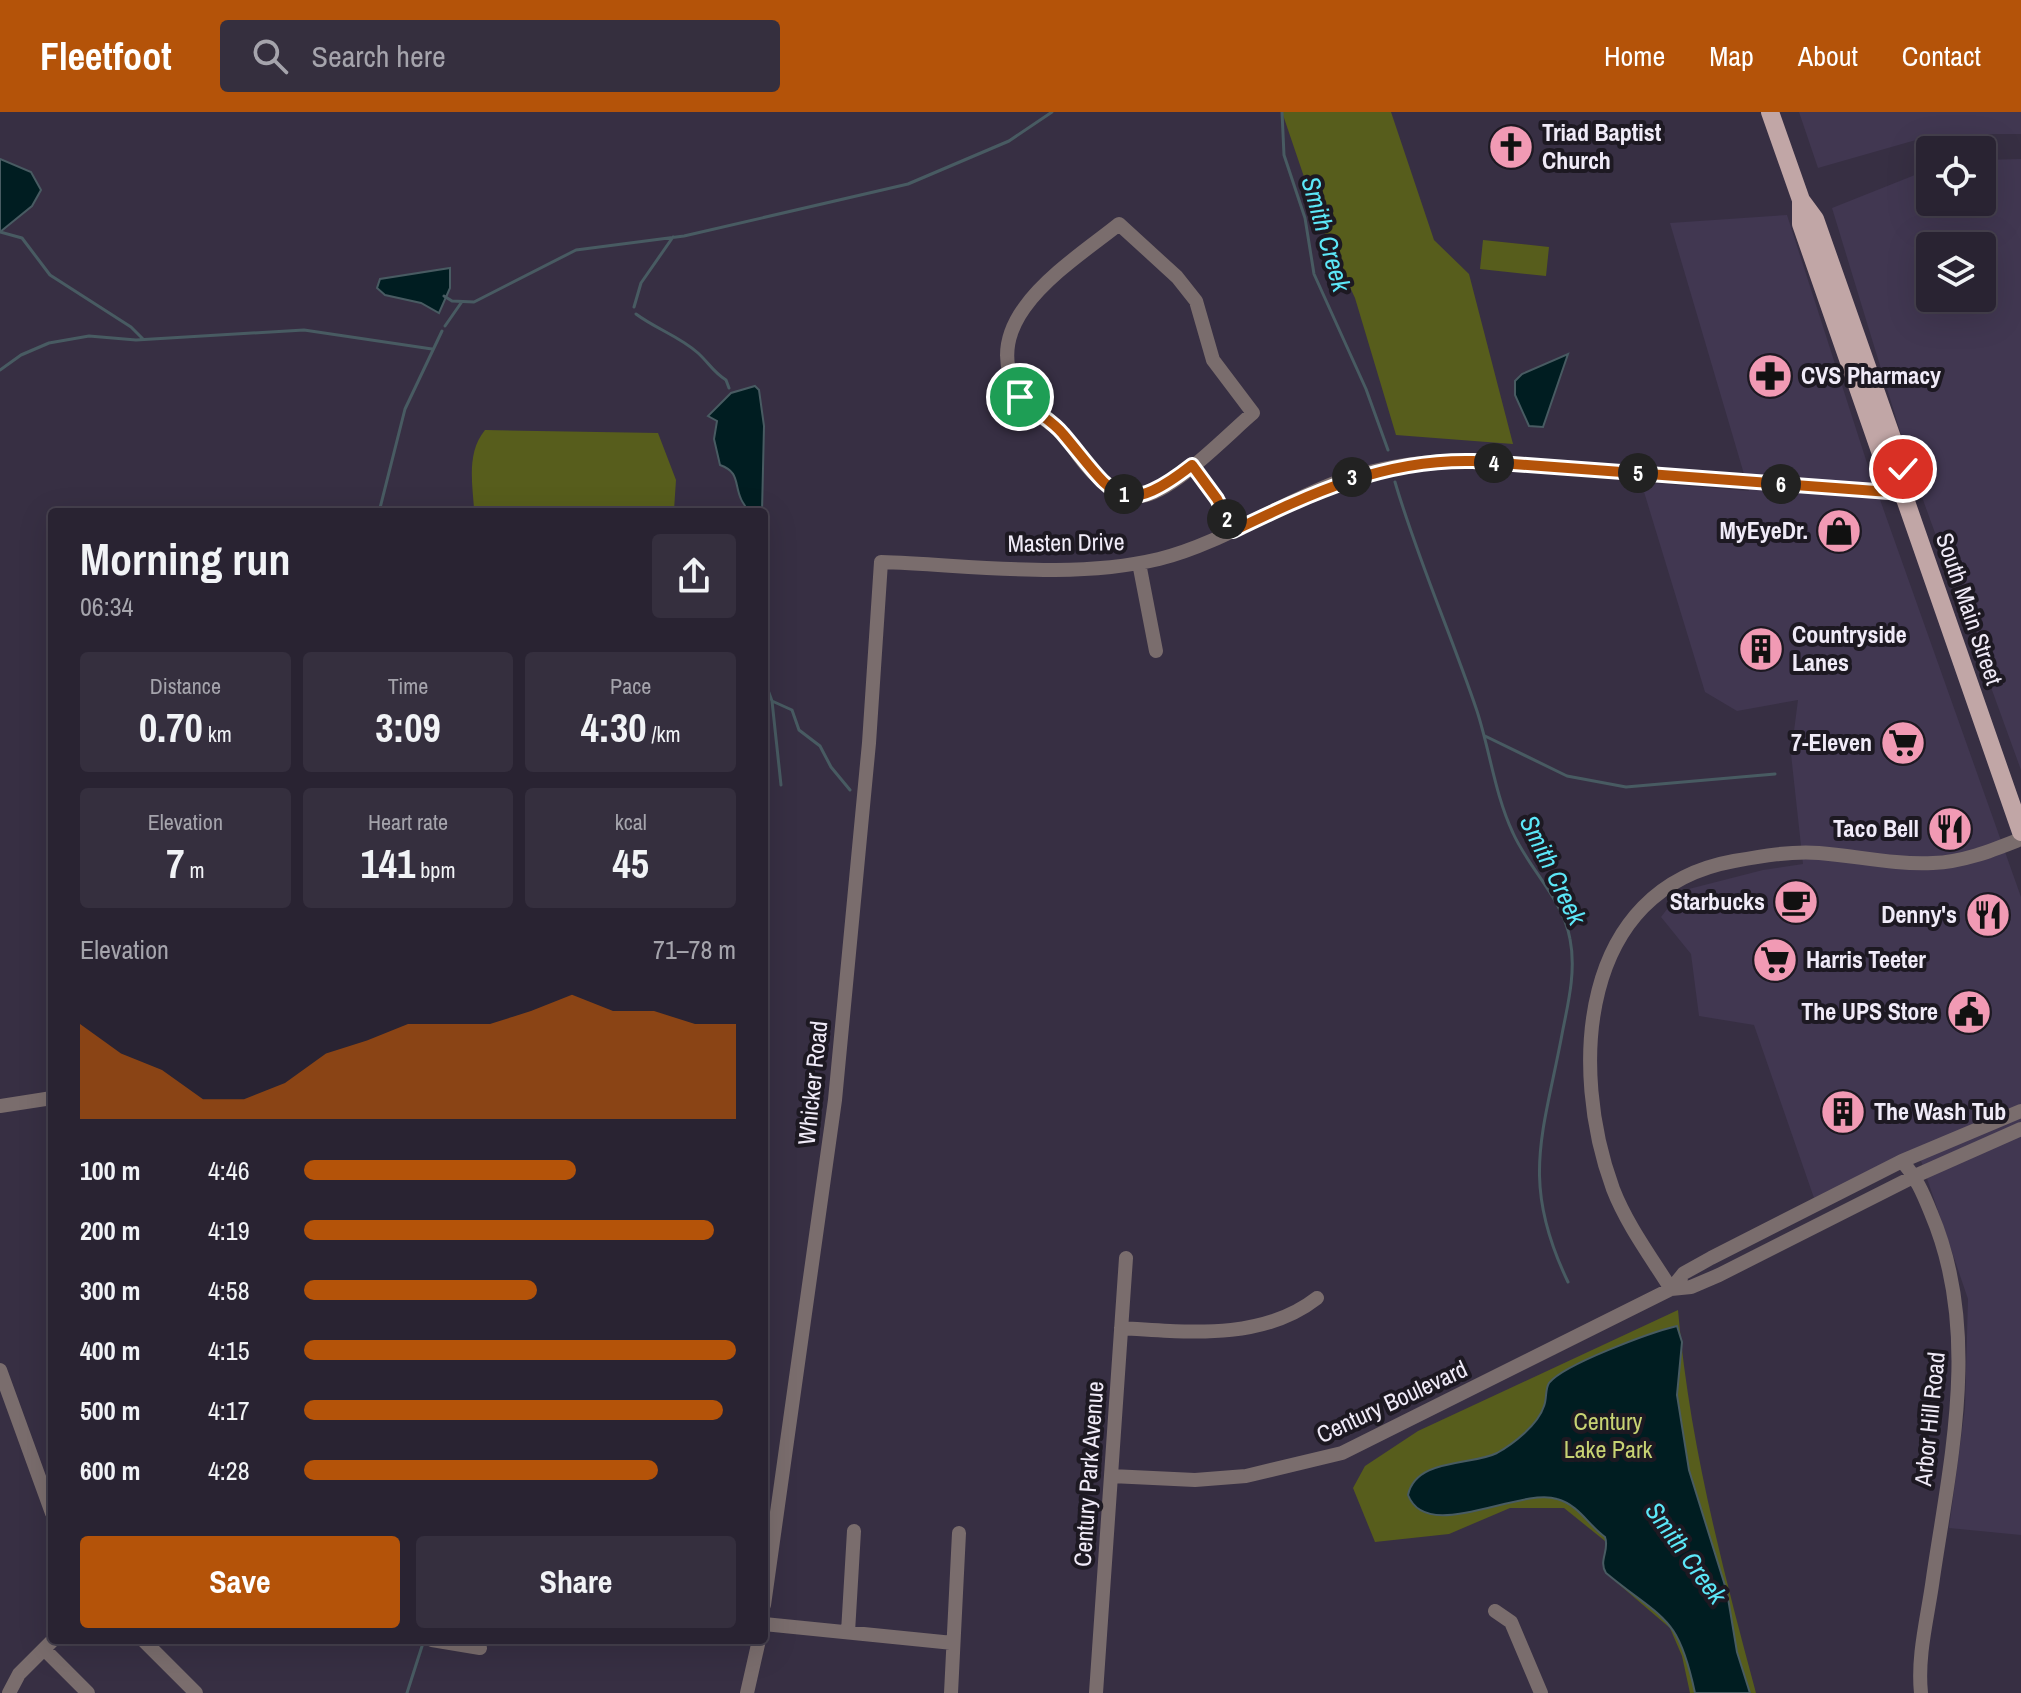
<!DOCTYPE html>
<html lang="en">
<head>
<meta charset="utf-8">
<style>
  :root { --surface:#292332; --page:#352f3e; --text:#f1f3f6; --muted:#a5a4ac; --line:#45404d; --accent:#b45309 }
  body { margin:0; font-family:"Archivo Narrow",sans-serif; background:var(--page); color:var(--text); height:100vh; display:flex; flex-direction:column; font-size:30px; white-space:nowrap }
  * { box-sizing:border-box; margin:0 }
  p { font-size:26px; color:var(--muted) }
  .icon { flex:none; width:44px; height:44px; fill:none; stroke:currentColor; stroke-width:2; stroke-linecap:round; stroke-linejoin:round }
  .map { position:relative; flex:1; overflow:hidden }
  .sheet { position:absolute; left:48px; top:396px; width:720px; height:1136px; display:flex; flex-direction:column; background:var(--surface); border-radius:8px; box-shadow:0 8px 32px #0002,0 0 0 2px var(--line) }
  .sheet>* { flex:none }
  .controls { position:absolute; left:1916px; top:24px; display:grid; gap:16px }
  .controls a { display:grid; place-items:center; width:80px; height:80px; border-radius:8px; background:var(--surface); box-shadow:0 8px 32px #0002,0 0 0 2px var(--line); font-size:40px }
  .pin { position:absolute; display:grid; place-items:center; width:68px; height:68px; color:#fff; margin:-34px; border:4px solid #fff; border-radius:50%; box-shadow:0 2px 8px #0007 }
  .km { position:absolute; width:40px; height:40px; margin:-20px; border-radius:50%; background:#222; color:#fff; font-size:22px; line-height:40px; text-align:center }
  .round { display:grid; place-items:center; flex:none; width:84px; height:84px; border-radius:8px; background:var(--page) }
  .summary { display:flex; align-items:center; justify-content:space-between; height:136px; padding:0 32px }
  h1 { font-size:44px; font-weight:800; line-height:60px }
  .stats { display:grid; grid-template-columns:repeat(3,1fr); gap:12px; height:136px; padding:8px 32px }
  .stats div { display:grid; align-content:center; border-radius:8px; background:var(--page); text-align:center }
  .stats b { font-size:40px; font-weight:800 }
  .stats small { font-size:22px; font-weight:400 }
  .stats p { font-size:22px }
  .chart { height:224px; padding:16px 32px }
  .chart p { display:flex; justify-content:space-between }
  .chart svg { width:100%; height:144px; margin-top:8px; fill:var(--accent); opacity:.7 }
  .cta { display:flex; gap:16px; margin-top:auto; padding:16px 32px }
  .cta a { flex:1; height:92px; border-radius:8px; background:var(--accent); color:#fff; font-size:32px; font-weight:800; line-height:92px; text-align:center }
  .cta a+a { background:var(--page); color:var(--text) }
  ul { padding:0 32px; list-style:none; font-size:26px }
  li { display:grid; grid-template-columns:128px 96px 1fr; align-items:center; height:60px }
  li i { height:20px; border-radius:10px; background:var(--accent) }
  header { display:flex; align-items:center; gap:48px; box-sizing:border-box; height:112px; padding:0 40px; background:var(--accent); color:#fff }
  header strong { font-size:38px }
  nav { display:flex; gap:44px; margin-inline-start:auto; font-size:28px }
  .search { width:560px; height:72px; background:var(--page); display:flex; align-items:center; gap:20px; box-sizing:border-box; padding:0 28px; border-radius:8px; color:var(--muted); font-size:30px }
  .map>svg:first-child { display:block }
</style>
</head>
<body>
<header>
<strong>Fleetfoot</strong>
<div class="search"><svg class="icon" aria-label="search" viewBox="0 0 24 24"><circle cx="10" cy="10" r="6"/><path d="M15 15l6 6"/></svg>Search here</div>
<nav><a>Home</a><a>Map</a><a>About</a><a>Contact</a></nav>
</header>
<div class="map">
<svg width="2021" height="1581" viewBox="0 0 2021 1581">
  <rect width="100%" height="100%" fill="#372f43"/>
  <path fill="#413751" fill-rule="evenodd" d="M1799 0H2021V22H1937L1818 56Z
    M2021 47V658L1910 352 1832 96 1930 57V90H1982V48ZM1930 134H1982V186H1930Z
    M1787 103 1867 351 2021 785V1423L1949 1416 1965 1296 1968 1187 1917 1037 1814 1086 1754 913 1699 904 1691 842 1661 805 1681 779 1763 758 1803 752 1791 642 1798 588 1737 599 1705 580 1641 370 1749 379 1670 111Z"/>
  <path fill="#575d1c" d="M1282 0H1391L1434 128 1469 162 1513 332 1396 323 1355 186 1319 109Z
    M1483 128 1549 135 1546 164 1480 157Z
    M485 318 658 321 676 368 674 398 478 400 474 396C472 369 467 340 485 318Z
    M1678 1198C1689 1329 1722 1454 1756 1581H1690L1682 1544 1670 1516 1608 1463 1605 1429 1564 1396H1510L1449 1422 1375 1430 1353 1376 1365 1354 1418 1319Z"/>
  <path fill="#001d21" stroke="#485b62" stroke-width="2" d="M0 47 31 60 41 78 32 94 0 120Z
    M450 156V176L439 201 421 191 385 183 377 176 380 167Z
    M1568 242 1543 315 1529 314 1515 283V269L1522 262Z
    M755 274 759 278 764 314 762 400H748C747 395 743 392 741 387 734 372 740 360 720 353L714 327 717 309 708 304 731 281Z
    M1677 1214 1682 1230 1677 1283 1689 1358 1727 1480 1737 1540 1750 1581H1695C1678 1502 1664 1509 1606 1461 1598 1449 1610 1438 1605 1425 1588 1413 1579 1393 1557 1387 1519 1375 1427 1432 1408 1383 1416 1346 1471 1354 1497 1341 1513 1332 1538 1313 1544 1294 1547 1287 1545 1277 1549 1271 1564 1252 1652 1220 1677 1214Z"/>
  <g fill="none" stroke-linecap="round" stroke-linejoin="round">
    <path stroke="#485b62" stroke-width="3" d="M1282 0 1284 43 1305 106 1314 162 1366 277 1388 338
      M0 120 22 126 50 163 131 215 143 227
      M444 184 452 189 474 190 576 138 684 124 908 72 1009 29 1052 0
      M634 195 641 171 673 125
      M636 202C656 217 679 224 698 241 709 251 713 260 726 268L729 276
      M445 214 461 191
      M0 258 21 243 49 231 89 224 136 228 304 218 432 237
      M1395 370C1418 448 1451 522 1477 599 1490 639 1495 683 1513 721 1529 757 1563 787 1570 827 1576 857 1569 888 1563 917 1544 1021 1519 1068 1568 1170
      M379 400 405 297 442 219
      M764 504V508
      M764 567 772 589 792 598 799 618 820 634 831 655 850 678
      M772 589 781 673
      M1485 624 1567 664 1626 675 1775 662
      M407 1581 424 1528"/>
    <path stroke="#7a6d6d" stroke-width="14" d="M1119 112 1177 165 1196 189 1213 248 1253 301C1228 322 1172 381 1141 384 1112 387 1085 355 1071 332 1057 311 1032 304 1019 282 973 208 1071 151 1119 112Z
      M1192 353 1217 387 1233 419
      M1139 451 1156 539
      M0 994 52 986
      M1902 1049C1916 1065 1923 1081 1931 1101 1981 1218 1951 1345 1933 1466 1928 1504 1917 1543 1921 1581
      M1671 1177C1651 1145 1627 1113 1613 1077 1569 957 1578 777 1734 749 1762 744 1790 739 1819 741 1857 744 1895 753 1933 751 1964 750 1993 738 2021 727
      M1671 1177 1691 1175 1719 1163 1915 1064 2021 1017
      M1121 1216C1187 1220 1262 1229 1317 1186
      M0 1258 52 1401
      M1111 1364 1195 1368 1246 1364 1342 1341 1671 1177 1684 1161 1711 1146 1902 1049 2021 999
      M764 1493 835 988 869 631 881 450C972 453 1070 468 1159 447 1222 431 1276 393 1337 370 1380 354 1427 348 1473 349L1903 381
      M1495 1499 1511 1510 1541 1581
      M764 1512 953 1531
      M848 1520 854 1419
      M143 1528 196 1581
      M432 1528 480 1536
      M44 1537 88 1581
      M9 1581 19 1562 53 1528
      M747 1581 759 1528
      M951 1581 959 1421
      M1096 1581 1126 1146"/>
    <path stroke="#c1a6a6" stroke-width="18" d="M1770 0 1801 88 1815 107 1903 357V381L2021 720
      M1801 88V112L1888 362 1903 381"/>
  </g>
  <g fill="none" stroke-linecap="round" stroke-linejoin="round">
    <g stroke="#fff" stroke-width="16">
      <path id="route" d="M1020 285C1033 300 1051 307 1063 322 1113 381 1119 410 1192 353L1217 387 1233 419C1312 381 1383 347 1473 349L1903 381V357"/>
    </g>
    <use href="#route" stroke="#b45309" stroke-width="10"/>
  </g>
  <defs>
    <g id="church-disc" transform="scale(2.3)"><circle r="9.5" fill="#f19ab4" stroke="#1d1922"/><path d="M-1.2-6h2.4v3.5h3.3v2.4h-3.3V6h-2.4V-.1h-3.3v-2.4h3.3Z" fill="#111"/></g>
    <g id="pharmacy-disc" transform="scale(2.3)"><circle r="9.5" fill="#f19ab4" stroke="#1d1922"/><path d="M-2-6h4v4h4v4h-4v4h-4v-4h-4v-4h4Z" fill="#111"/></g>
    <g id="shop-disc" transform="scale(2.3)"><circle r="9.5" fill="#f19ab4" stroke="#1d1922"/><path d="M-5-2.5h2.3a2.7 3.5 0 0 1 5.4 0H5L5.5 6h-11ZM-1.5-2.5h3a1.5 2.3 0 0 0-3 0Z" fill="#111"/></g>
    <g id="building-disc" transform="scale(2.3)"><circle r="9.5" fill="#f19ab4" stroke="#1d1922"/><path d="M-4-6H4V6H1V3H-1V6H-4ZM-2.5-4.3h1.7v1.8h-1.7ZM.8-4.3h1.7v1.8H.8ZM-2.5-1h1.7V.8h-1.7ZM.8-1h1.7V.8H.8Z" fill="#111"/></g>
    <g id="supermarket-disc" transform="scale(2.3)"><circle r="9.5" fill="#f19ab4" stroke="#1d1922"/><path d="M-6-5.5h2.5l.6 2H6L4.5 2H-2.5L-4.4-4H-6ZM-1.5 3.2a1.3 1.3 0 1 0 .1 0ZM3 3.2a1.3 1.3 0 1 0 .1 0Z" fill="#111"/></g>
    <g id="restaurant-disc" transform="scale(2.3)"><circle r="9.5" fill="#f19ab4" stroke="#1d1922"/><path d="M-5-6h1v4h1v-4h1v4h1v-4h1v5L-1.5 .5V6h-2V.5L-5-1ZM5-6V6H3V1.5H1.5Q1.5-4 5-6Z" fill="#111"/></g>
    <g id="cafe-disc" transform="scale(2.3)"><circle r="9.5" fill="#f19ab4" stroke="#1d1922"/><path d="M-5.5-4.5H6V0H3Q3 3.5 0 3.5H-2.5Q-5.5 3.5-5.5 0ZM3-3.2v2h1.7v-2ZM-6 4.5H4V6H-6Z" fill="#111"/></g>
    <g id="civic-disc" transform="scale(2.3)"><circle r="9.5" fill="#f19ab4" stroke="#1d1922"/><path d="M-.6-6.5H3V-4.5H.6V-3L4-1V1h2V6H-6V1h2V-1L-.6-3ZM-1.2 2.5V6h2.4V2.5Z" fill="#111"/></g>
  </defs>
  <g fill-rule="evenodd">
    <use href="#church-disc" x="1511" y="35"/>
    <use href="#pharmacy-disc" x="1770" y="264"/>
    <use href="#shop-disc" x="1839" y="419"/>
    <use href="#building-disc" x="1761" y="537"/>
    <use href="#supermarket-disc" x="1903" y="631"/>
    <use href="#restaurant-disc" x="1950" y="717"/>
    <use href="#cafe-disc" x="1796" y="790"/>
    <use href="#restaurant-disc" x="1988" y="803"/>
    <use href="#supermarket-disc" x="1775" y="848"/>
    <use href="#civic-disc" x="1969" y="900"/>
    <use href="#building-disc" x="1843" y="1000"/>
  </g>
  <g text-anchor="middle" stroke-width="8" stroke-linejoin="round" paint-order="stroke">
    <g font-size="24" font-weight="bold" fill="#f0ebf8" stroke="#1d1922" text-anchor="end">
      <text x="1542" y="29" text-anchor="start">Triad Baptist<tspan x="1542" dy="28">Church</tspan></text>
      <text x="1801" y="272" text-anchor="start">CVS Pharmacy</text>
      <text x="1808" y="427">MyEyeDr.</text>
      <text x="1792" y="531" text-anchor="start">Countryside<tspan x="1792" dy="28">Lanes</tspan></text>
      <text x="1872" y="639">7-Eleven</text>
      <text x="1919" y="725">Taco Bell</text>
      <text x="1765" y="798">Starbucks</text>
      <text x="1957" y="811">Denny's</text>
      <text x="1806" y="856" text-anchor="start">Harris Teeter</text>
      <text x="1938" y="908">The UPS Store</text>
      <text x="1874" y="1008" text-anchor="start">The Wash Tub</text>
    </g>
    <g font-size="24" fill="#f0ebf8" stroke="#1d1922">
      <text transform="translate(1066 431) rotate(-1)" y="8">Masten Drive</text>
      <text transform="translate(1969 497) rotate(71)" y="8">South Main Street</text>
      <text transform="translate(813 971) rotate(-84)" y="8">Whicker Road</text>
      <text transform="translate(1392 1290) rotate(-25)" y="8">Century Boulevard</text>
      <text transform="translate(1930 1307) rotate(-84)" y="8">Arbor Hill Road</text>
      <text transform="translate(1089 1362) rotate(-86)" y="8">Century Park Avenue</text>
    </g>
    <g font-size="24" fill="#c7d373" stroke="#1d1922">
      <text x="1608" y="1318">Century<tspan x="1608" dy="28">Lake Park</tspan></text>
    </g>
    <g font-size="26" font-style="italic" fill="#5ce7f8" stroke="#1d1922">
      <text transform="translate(1326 122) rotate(74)" y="9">Smith Creek</text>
      <text transform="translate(1553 758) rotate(64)" y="9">Smith Creek</text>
      <text transform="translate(1686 1441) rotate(54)" y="9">Smith Creek</text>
    </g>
  </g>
</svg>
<div class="controls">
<a><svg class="icon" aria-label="locate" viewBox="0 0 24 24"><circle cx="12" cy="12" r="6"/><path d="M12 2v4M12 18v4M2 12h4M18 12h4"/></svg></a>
<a><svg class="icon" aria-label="layers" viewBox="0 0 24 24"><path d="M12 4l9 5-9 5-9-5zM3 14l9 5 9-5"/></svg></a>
</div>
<div class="pin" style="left:1020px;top:285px;background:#1e9e55"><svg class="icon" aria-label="arrive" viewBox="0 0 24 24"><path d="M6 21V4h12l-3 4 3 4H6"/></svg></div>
<div class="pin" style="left:1903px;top:357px;background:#d93025"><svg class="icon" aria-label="check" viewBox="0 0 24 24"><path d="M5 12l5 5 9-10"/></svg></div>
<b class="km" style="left:1124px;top:382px">1</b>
<b class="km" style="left:1227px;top:407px">2</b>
<b class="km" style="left:1352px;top:365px">3</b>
<b class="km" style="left:1494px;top:351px">4</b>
<b class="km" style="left:1638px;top:361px">5</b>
<b class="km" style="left:1781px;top:372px">6</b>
<section class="sheet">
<div class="summary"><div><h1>Morning run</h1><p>06:34</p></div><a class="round"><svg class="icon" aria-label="share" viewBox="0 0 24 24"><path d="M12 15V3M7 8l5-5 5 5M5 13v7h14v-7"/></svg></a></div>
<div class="stats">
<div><p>Distance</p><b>0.70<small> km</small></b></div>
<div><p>Time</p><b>3:09</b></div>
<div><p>Pace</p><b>4:30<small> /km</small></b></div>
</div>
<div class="stats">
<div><p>Elevation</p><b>7<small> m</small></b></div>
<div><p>Heart rate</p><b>141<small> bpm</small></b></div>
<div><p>kcal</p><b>45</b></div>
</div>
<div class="chart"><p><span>Elevation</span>71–78 m</p>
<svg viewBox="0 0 160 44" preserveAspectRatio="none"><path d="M0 44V15L10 24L20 29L30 38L40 38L50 33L60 24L70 20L80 15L90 15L100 15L110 11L120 6L130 11L140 11L150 15L160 15V44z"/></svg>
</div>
<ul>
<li><b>100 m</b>4:46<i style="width:63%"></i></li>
<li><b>200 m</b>4:19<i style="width:95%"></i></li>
<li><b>300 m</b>4:58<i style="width:54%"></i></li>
<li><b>400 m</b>4:15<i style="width:100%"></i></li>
<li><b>500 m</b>4:17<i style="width:97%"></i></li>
<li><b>600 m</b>4:28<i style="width:82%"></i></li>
</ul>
<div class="cta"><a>Save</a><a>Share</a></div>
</section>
</div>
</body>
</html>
